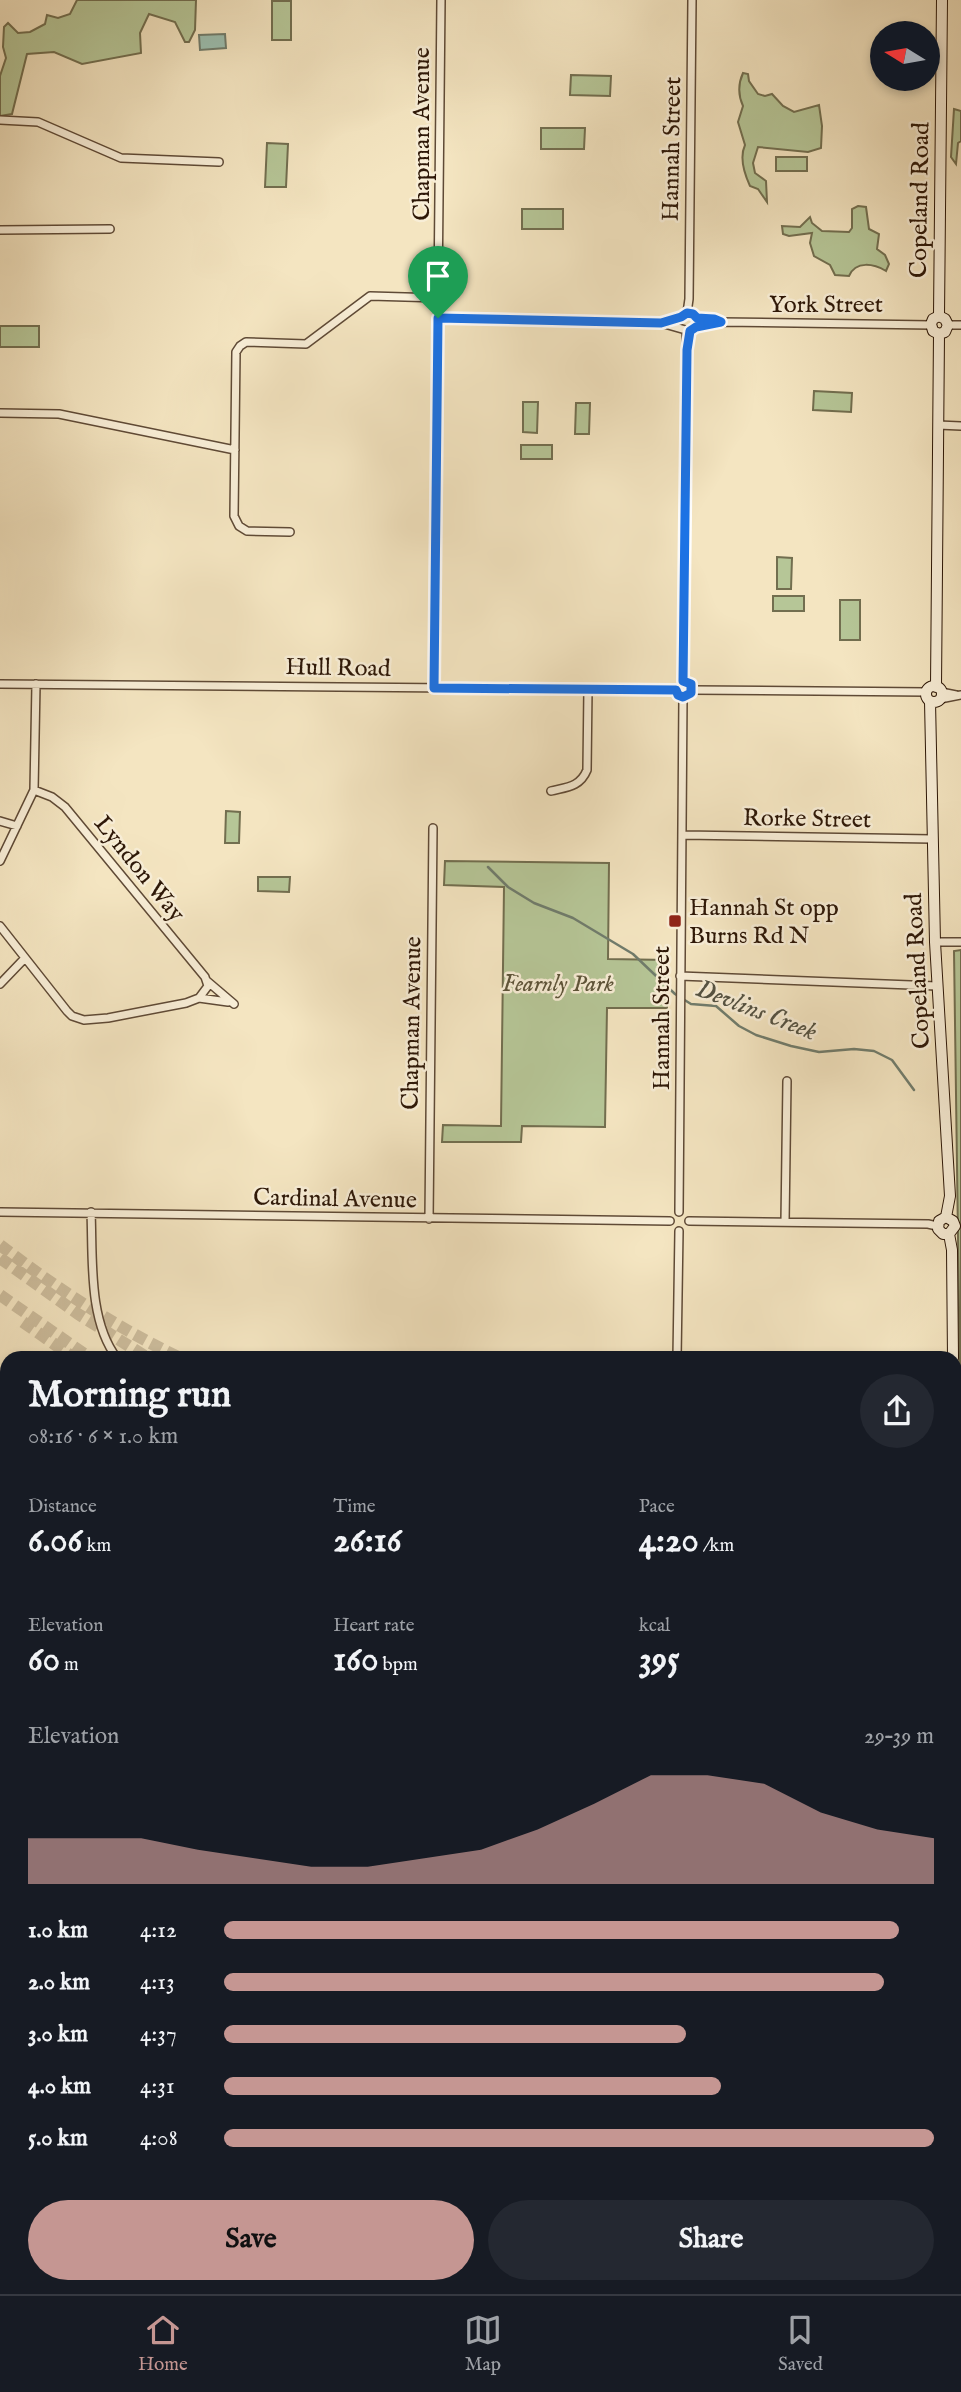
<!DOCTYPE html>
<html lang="en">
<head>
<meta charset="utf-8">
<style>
  :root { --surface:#171b24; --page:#242831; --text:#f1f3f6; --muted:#9ea1a6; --line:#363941; --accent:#c59692 }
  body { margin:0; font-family:"IM FELL English",serif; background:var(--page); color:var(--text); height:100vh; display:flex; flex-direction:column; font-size:26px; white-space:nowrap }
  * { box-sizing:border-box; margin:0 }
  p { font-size:23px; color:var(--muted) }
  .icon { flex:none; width:38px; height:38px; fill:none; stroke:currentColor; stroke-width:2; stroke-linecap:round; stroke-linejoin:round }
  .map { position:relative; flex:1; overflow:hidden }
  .side { position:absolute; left:0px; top:1351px; width:962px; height:943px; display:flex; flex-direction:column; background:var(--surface); border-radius:21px 21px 0 0; box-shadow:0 4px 10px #0003 }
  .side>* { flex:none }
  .needle { width:46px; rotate:281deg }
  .fabs { position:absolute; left:870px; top:21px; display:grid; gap:14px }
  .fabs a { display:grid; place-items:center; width:70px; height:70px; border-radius:50%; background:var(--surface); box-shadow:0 4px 10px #0003; font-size:35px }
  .pin { position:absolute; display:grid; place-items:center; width:60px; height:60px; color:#fff; margin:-72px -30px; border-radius:50% 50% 50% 0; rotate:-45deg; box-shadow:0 0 7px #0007 }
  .pin .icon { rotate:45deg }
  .round { display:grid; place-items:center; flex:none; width:74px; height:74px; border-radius:37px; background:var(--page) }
  .headline { display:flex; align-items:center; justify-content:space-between; height:119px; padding:0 28px }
  h1 { font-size:38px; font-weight:800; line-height:52px }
  .figures { display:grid; grid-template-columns:repeat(3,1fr); gap:10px; height:119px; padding:7px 28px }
  .figures div { display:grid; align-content:center }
  .figures b { font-size:35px; font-weight:800 }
  .figures small { font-size:19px; font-weight:400 }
  .figures p { font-size:19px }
  .chart { height:196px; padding:14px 28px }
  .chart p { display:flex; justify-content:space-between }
  .chart svg { width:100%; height:126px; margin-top:7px; fill:var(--accent); opacity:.7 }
  .action { display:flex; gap:14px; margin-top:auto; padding:14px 28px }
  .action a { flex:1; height:80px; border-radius:42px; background:var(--accent); color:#111; font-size:28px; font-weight:800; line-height:80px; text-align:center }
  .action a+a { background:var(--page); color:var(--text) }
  ul { padding:0 28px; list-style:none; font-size:23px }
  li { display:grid; grid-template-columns:112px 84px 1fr; align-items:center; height:52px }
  li i { height:18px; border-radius:9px; background:var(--accent) }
  .tab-bar { display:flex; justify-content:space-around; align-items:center; height:98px; border-top:2px solid var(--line); background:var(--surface); font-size:19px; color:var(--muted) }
  .tab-bar a { display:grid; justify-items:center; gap:4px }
  .tab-bar .selected { color:var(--accent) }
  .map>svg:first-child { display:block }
</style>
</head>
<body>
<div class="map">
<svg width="961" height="2294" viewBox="0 0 961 2294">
  <rect width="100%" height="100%" fill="#f4e5c1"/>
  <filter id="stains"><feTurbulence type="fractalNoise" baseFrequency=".00286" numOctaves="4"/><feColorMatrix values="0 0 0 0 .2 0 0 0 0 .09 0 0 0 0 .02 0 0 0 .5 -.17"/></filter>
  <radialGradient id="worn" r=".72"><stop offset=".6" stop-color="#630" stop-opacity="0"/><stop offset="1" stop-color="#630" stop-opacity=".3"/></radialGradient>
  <path fill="#b6c697" stroke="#726e4f" stroke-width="2" d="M77 0H196L195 30 189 42H185L175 22 149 14 140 33 141 53 82 64 54 52 27 54 12 114 0 116V76L6 58 3 47 4 27 8 23 18 33 30 32 45 24 47 15 58 18 70 14Z
    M272 1H291V40H272Z
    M743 73 748 74 749 81 758 94 765 96 772 94 783 106 794 112 819 105 822 126 821 148 808 152 758 147 753 163 755 173 766 181 767 202 758 189 750 186C744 173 739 158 745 145L738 122 743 106C738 95 738 84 743 73Z
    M571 75 611 76 610 96 570 95Z
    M954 109 961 111V141L958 143 956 164 951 157Z
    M541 128H585L584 149H541Z
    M267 143 288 144 286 187H265Z
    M776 157H807V171H776Z
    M858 206 866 207 869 229 879 234 877 249 885 255 889 264 886 271C874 264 856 260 849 276L835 275 830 265 814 256 810 243 812 233 789 236 783 234 782 226 800 227 810 217 812 223 822 231 849 232 852 228V209Z
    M522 209H563V229H522Z
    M0 326H39V347H0Z
    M814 391 852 393 851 412 813 410Z
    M523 402H538L537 433 523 432Z
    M576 403H590L589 434H575Z
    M521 445H552V459H521Z
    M777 557 792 558 791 589H777Z
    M773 596H804V611H773Z
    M840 600H860V640H840Z
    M226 811 240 812 239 843H225Z
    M445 861 609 863 608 959 668 960 667 1008H607L605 1127 522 1126 521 1142H442L443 1125 501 1126 504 887 444 885Z
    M258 877H290L289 892 258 891Z
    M961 950V1452L954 951Z
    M7 1730V1831L0 1832V1732Z
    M830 2287H889V2294H829Z"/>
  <path fill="#9cbfb0" stroke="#707c6c" stroke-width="2" d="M225 34 226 48 200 50 199 35Z"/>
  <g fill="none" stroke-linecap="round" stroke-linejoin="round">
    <path stroke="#707c6c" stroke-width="2.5" d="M488 867 508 887 534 903 573 918 633 954 675 994 691 1004 716 1006 739 1026 756 1035 791 1046 819 1052 854 1049 874 1051 892 1060 914 1090"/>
    <path stroke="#ccbc9c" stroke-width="12" stroke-dasharray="12 6" stroke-linecap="butt" d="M0 1245C57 1289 116 1327 180 1358
      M0 1258 78 1314 148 1358
      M0 1295 90 1358
      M23 1322 74 1358
      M956 1560 961 1561
      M956 1594 961 1595"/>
    <g stroke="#5f4a36" stroke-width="10">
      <path id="minor" d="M0 120 38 122 121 158 219 162
        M0 230 110 229
        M687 313 689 299 692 0
        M438 318 661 323 689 331 697 327 721 322 931 325
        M697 318 720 322
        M662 322 688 313 697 318
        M948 325H961
        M0 413 59 414 235 450
        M938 425 961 426
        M290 532 247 531 239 526 234 516 236 352 240 346 246 342 306 344 370 296 440 298
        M683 681 687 350 686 330
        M0 684 676 690
        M434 688 441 0
        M692 690 927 692
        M941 692 956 695
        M940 699 961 695
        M551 791C567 787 580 787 587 770L588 689
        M0 821 17 826
        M683 835 932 839
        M0 861 34 790 36 684
        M0 926 67 1011 72 1016 84 1020 108 1018 186 1003 199 998 208 986 205 977 65 807 52 797 34 790
        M935 942H961
        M680 976 937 986
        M207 981 234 1004
        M0 984 25 958
        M199 998 228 1002
        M0 1212 670 1221
        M91 1212C93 1257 88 1321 117 1358
        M679 1212 683 697
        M429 1219 433 828
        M689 1221 928 1224 937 1226
        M785 1222 787 1081
        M677 1358 679 1231
        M12 2294 13 2287
        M161 2294H168
        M468 2294 469 2287
        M616 2294V2287"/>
    </g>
    <g stroke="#5f4a36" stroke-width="11">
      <path id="tertiary" d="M956 2070V2164L961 2236
        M243 2294 256 2287"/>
    </g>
    <g stroke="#2d1707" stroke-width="12">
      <path id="secondary" d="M939 316 942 0
        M939 334 945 332 948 325 945 319 939 316
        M939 334 933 331 931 324 933 319 939 316
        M926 694a8 8 0 1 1 16 0a8 8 0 1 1-16 0Z
        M936 687 939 334
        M930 701 935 942 950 1196 946 1217
        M946 1217 939 1221 938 1229 943 1234H949
        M946 1217 953 1221 955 1226 949 1234
        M949 1234 952 1250 953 1358
        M956 1736V2070
        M751 2294 753 2287"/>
    </g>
    <g stroke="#2d1707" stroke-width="13">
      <path id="primary" d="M0 1693 7 1691
        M0 1703 7 1702
        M0 1716 7 1714"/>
    </g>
    <g stroke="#2d1707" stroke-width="15">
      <path id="trunk" d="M0 1422 7 1431
        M0 1448 7 1457
        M956 2052H961
        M956 2070H961"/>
    </g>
    <use href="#minor" stroke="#f8eed7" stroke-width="7"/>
    <use href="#tertiary" stroke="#f8eed7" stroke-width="9"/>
    <use href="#secondary" stroke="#f8eed7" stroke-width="10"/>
    <use href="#primary" stroke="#eac280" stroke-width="10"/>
    <use href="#trunk" stroke="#eac280" stroke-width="12"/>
  </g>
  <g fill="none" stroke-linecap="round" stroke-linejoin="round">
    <g stroke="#fff" stroke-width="14">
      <path id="route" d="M687 313 693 314 697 318 714 319 721 322 696 327 690 331 687 350 683 681 691 684V693L683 697 678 695 676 690 434 688 438 318 661 323 681 317Z"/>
    </g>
    <use href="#route" stroke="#1a73e8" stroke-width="9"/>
  </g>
  <rect fill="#8f2418" stroke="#f8eed7" stroke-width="2.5" x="668" y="914" width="14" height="14" rx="3.5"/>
  <g text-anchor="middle" stroke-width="5" stroke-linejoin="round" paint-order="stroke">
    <g font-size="24" fill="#2d1707" stroke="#f8eed7">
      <text transform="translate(421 134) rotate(-90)" y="8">Chapman Avenue</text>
      <text transform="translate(671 149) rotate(-89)" y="8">Hannah Street</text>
      <text transform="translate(919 200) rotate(-89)" y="8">Copeland Road</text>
      <text x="826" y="312">York Street</text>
      <text transform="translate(338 667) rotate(1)" y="8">Hull Road</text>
      <text transform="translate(807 818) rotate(1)" y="8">Rorke Street</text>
      <text transform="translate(140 868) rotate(51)" y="8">Lyndon Way</text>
      <text transform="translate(917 971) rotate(-93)" y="8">Copeland Road</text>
      <text transform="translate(661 1018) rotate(-90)" y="8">Hannah Street</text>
      <text transform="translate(411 1023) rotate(-89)" y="8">Chapman Avenue</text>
      <text transform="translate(335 1198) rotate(1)" y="8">Cardinal Avenue</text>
    </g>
    <g font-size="24" fill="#2d1707" stroke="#f8eed7" text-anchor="start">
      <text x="689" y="915">Hannah St opp<tspan x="689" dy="28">Burns Rd N</tspan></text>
    </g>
    <g font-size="24" font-style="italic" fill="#5d5439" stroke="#f8eed7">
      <text x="558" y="991">Fearnly Park</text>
    </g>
    <g font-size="26" font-style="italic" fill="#545242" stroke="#f8eed7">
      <text transform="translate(757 1009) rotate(21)" y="9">Devlins Creek</text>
    </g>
  </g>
  <rect width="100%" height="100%" filter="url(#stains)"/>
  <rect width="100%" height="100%" fill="url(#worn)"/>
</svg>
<div class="fabs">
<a><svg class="needle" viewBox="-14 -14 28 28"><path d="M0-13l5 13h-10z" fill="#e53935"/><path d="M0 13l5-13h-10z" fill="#9ea1a6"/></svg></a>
</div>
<div class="pin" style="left:438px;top:318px;background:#1e9e55"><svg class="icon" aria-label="arrive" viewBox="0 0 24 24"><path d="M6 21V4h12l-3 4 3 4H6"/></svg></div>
<section class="side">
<div class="headline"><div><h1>Morning run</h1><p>08:16 · 6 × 1.0 km</p></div><a class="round"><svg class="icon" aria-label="share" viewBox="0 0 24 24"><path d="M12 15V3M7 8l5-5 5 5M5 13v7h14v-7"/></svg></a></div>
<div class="figures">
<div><p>Distance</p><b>6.06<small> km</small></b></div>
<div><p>Time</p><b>26:16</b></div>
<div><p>Pace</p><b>4:20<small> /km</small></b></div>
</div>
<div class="figures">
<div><p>Elevation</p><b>60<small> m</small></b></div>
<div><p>Heart rate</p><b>160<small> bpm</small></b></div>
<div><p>kcal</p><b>395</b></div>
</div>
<div class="chart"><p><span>Elevation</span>29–39 m</p>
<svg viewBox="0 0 160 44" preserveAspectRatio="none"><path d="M0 44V28L10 28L20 28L30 32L40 35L50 38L60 38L70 35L80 32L90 25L100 16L110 6L120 6L130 9L140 19L150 25L160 28V44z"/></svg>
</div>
<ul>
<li><b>1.0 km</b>4:12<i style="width:95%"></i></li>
<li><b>2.0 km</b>4:13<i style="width:93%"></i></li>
<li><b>3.0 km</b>4:37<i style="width:65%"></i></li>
<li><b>4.0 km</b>4:31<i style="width:70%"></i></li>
<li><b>5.0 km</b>4:08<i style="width:100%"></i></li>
</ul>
<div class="action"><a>Save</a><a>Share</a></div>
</section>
</div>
<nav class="tab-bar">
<a class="selected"><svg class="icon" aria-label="home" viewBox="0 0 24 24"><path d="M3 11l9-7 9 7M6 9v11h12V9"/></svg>Home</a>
<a><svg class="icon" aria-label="map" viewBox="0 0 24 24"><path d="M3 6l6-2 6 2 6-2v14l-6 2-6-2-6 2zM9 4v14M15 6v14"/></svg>Map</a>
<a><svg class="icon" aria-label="saved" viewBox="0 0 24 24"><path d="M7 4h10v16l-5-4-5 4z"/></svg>Saved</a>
</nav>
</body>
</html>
